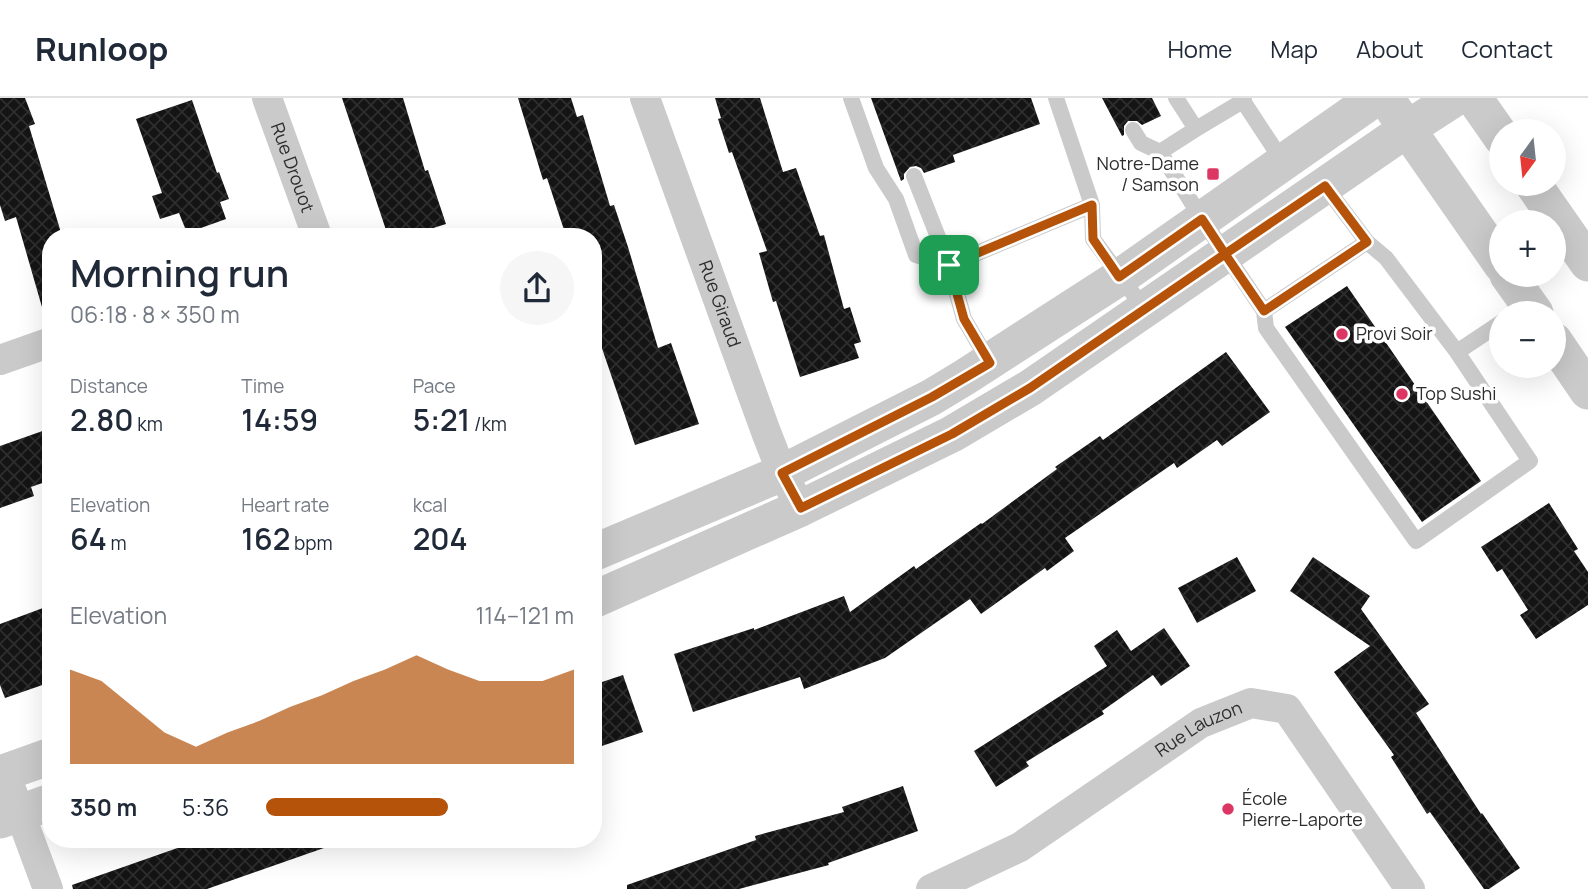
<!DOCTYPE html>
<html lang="en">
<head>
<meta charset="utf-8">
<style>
  :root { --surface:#fff; --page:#f6f6f7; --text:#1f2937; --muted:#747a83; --line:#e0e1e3; --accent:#b45309 }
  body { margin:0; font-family:Manrope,sans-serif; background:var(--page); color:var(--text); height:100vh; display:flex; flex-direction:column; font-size:26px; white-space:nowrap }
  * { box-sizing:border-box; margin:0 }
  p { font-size:23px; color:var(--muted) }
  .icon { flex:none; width:38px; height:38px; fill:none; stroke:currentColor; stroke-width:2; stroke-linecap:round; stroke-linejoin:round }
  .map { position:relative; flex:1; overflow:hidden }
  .sheet { position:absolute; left:42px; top:130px; width:560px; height:620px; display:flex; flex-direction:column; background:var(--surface); border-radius:28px; box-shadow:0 7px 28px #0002 }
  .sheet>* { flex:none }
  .needle { width:46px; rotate:195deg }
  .buttons { position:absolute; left:1489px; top:21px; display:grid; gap:14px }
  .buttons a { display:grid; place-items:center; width:77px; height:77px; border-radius:50%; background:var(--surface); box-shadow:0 7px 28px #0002; font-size:35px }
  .pin { position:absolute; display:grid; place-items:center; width:60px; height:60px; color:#fff; margin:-30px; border-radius:14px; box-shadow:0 4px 10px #0006 }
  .round { display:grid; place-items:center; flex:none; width:74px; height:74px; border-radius:37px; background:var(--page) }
  .summary { display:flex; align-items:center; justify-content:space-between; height:119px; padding:0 28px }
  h1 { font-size:38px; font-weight:600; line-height:52px }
  .metrics { display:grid; grid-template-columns:repeat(3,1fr); gap:10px; height:119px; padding:7px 28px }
  .metrics div { display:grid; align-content:center }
  .metrics b { font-size:30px; font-weight:600 }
  .metrics small { font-size:19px; font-weight:400 }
  .metrics p { font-size:19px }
  .chart { height:196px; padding:14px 28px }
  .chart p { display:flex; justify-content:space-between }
  .chart svg { width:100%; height:126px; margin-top:7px; fill:var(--accent); opacity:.7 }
  ul { padding:0 28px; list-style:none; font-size:23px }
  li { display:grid; grid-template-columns:112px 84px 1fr; align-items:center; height:52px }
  li i { height:18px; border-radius:9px; background:var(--accent) }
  header { display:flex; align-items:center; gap:42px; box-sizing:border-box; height:98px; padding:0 35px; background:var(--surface); border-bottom:2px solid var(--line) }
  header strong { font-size:33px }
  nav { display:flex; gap:38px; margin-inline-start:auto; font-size:24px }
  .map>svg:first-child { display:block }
</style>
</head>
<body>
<header>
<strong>Runloop</strong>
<nav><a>Home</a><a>Map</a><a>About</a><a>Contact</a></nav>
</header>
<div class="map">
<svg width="1588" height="791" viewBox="0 0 1588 791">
  <defs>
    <pattern id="building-cross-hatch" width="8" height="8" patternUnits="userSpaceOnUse" patternTransform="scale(1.75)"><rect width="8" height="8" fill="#141414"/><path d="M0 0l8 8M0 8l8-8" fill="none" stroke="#2e2e2e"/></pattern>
  </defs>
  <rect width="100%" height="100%" fill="#fff"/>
  <path fill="url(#building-cross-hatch)" d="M0 0H25L35 26 29 28 62 138H51V215L44 216 16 119 5 123 0 107Z
    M342 0H403L425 73 428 72 446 126 408 138H388Z
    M518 0H571L577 19 583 17 610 108 614 107 628 149 658 250 671 245 699 326 635 347 593 224V138H566L547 80 543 82Z
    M715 0H760L783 74 796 70 820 138 824 137 844 211 850 209 861 244 854 246 859 260 800 279 776 203 773 204 759 155 767 153 732 54 729 55 718 21 721 20Z
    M871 0H1031L1040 26 953 57 955 64 924 75 921 70 916 68 910 69 904 76V81L901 83Z
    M1102 0H1152L1161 18 1142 27 1137 23H1128L1124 28V37L1122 38Z
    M192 2 217 75 219 74 229 101 220 104 226 121 187 135 179 115 160 121 152 98 162 95 136 21Z
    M1347 188 1481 383 1422 424 1285 229Z
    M1226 254 1270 314 1222 348 1217 342 1177 370 1174 365 1065 440 1074 453 1047 473 1045 470 981 516 970 501 885 560 804 591 800 579 693 614 674 556 754 530V532L844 498 850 514 914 468 916 471 981 425 982 426 1057 371 1055 369 1100 338 1103 342Z
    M51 330V382L31 389 34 398 0 410V348Z
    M1549 405 1578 451 1574 453 1588 474V507L1536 541 1520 517 1528 512 1502 471 1497 474 1481 449Z
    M1237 459 1256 493 1197 525 1178 490Z
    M1313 459 1370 498 1361 511 1429 606 1416 615 1481 716 1482 715 1520 770 1489 791H1484L1430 714 1427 716 1391 659 1394 657 1334 574 1370 548 1290 493Z
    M51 507V584L5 600 0 587V526Z
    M1164 530 1190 568 1161 588 1153 577 1102 613 1104 616 1026 664 1029 668 996 689 974 653 1107 568 1094 548 1117 532 1131 553Z
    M623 577 643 634 593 651V587Z
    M903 688 918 733 828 765 829 767 739 791H627V787L756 742 755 738 844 714 842 709Z
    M206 740H341V744L207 791H73L72 787Z"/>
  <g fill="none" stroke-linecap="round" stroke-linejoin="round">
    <path stroke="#cacaca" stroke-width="16" d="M851 0 876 70 896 101 916 157 949 167
      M1056 0 1092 107 1093 141 1145 212
      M1176 0 1196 31
      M1244 0 1243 3 1283 64
      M1243 3 1196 31 1160 54 1202 121 1264 213 1367 144
      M1133 32 1141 45 1160 54
      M914 78 949 167
      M1264 213 1266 230 1416 443 1530 363 1457 254 1386 160 1367 144 1325 88
      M1457 254 1502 224
      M990 265 964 221 949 167 1092 107"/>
    <g stroke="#cacaca" stroke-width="30">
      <path id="s1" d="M267 0 317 138"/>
      <path id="s2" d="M645 0 766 334 782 375 801 410"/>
      <path d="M0 262 51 244"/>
      <path d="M5 675 48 791"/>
      <path id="s3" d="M931 791 1020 749 1201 625 1251 605 1287 611 1410 791"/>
    </g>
    <path stroke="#cacaca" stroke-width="37" d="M1474 0 1502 40
      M1394 12 1502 167
      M1533 86 1588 165
      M1508 177 1535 215
      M1554 243 1588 293
      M593 455 782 375 932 299 965 279 1120 179 1375 0
      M593 502 801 410 952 336 1030 290 1407 31 1455 0
      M0 676 51 658
      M0 722 51 704"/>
  </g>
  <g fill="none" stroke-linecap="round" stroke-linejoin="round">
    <g stroke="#fff" stroke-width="14">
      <path id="route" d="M949 167 964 221 990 265 932 299 782 375 801 410 952 336 1030 290 1225 156 1264 213 1367 144 1325 88 1225 156 1202 121 1119 179 1093 141 1092 107 949 167"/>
    </g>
    <use href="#route" stroke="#b45309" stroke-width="9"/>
  </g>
  <g fill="#dc3764" stroke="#fff" stroke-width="2.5">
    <rect x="1206" y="69" width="14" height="14" rx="3.5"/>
    <circle cx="1342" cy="236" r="7"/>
    <circle cx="1402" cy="296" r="7"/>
    <circle cx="1228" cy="711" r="7"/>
  </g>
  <g text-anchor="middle" stroke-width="7" stroke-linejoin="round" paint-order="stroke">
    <g font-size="18" fill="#2d2d2d" stroke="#fff" text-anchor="start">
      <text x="1199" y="72" text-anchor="end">Notre-Dame<tspan x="1199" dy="21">/ Samson</tspan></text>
      <text x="1356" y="242">Provi Soir</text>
      <text x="1416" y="302">Top Sushi</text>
      <text x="1242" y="707">École<tspan x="1242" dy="21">Pierre-Laporte</tspan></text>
    </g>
    <g font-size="18" fill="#2d2d2d" stroke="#fff">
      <text dy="6" stroke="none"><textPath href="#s1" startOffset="74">Rue Drouot</textPath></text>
      <text dy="6" stroke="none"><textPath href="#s2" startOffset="219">Rue Giraud</textPath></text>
      <text dy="6" stroke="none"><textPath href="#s3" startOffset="313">Rue Lauzon</textPath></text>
    </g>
  </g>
</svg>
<div class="buttons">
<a><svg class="needle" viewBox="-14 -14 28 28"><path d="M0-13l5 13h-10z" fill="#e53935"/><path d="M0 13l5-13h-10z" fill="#747a83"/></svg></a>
<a>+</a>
<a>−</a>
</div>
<div class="pin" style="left:949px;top:167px;background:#1e9e55"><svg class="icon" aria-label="arrive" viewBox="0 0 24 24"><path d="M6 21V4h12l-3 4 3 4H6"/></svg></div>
<section class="sheet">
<div class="summary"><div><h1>Morning run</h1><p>06:18 · 8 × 350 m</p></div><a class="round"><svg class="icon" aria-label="share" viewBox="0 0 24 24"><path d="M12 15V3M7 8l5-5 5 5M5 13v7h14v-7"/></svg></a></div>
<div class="metrics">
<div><p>Distance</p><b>2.80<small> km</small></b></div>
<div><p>Time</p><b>14:59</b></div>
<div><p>Pace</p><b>5:21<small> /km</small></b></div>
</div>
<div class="metrics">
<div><p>Elevation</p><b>64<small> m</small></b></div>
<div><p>Heart rate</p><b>162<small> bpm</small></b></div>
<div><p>kcal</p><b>204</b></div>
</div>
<div class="chart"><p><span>Elevation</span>114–121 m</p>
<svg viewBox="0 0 160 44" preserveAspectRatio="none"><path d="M0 44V11L10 15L20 24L30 33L40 38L50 33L60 29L70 24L80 20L90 15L100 11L110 6L120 11L130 15L140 15L150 15L160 11V44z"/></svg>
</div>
<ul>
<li><b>350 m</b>5:36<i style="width:59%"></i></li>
</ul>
</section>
</div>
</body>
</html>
